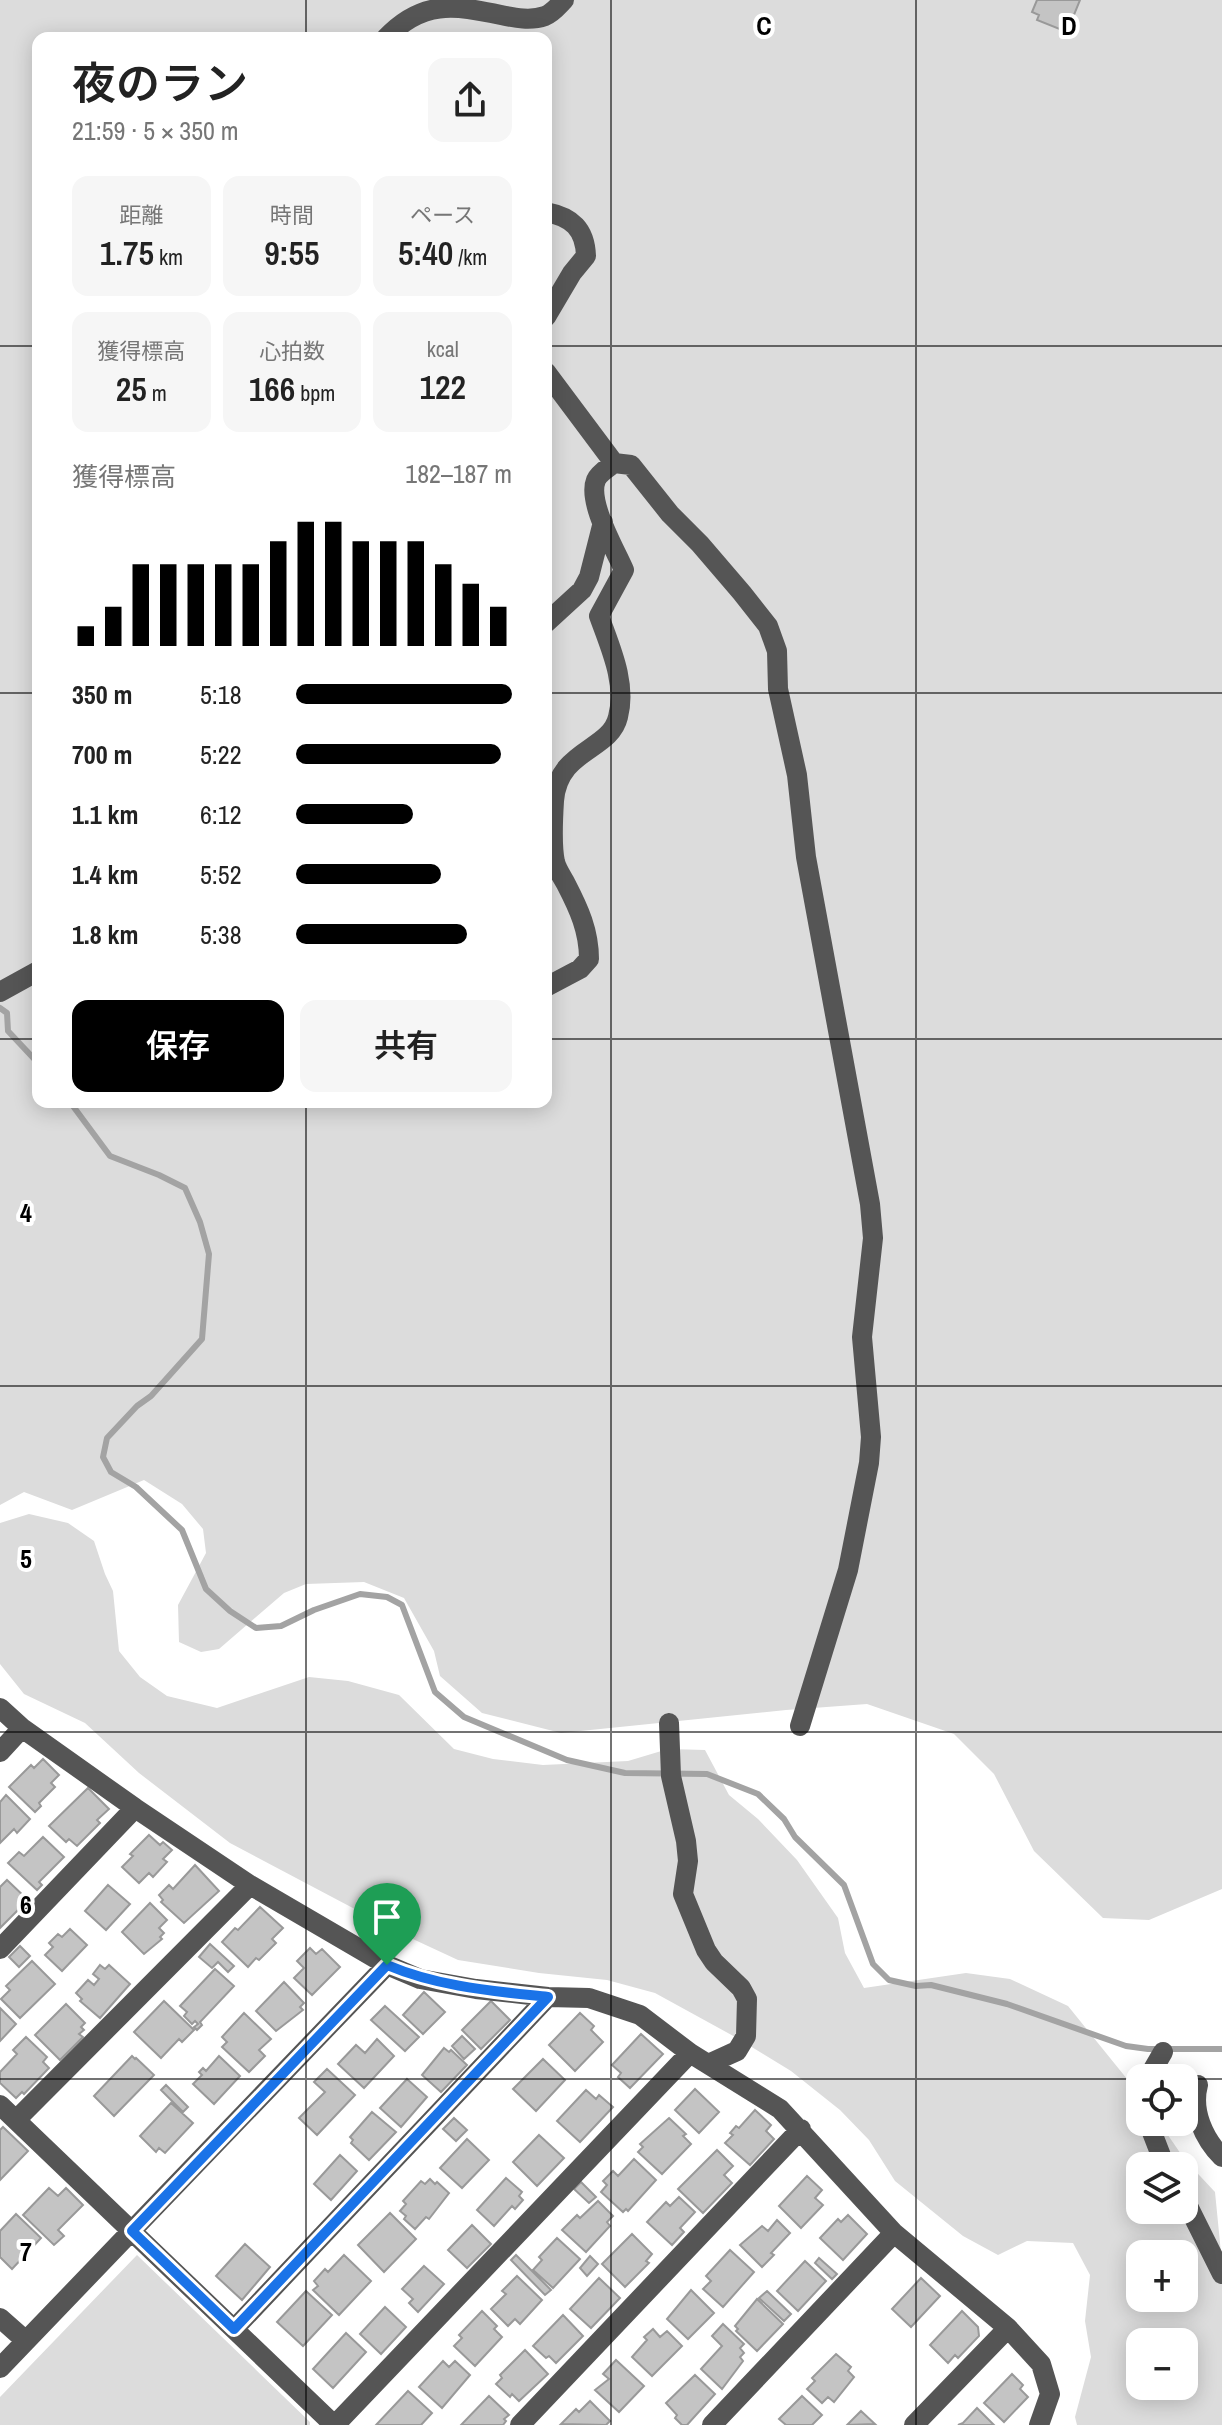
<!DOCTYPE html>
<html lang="ja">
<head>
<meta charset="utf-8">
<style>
  :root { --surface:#fff; --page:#f6f6f6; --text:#222; --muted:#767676; --accent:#000 }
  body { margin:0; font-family:"Archivo Narrow","Noto Sans JP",sans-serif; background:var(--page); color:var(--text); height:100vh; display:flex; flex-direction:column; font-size:30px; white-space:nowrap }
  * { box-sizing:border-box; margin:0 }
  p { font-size:26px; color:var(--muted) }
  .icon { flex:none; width:44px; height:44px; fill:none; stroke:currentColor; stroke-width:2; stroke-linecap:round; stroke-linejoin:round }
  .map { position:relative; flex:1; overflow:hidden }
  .details { position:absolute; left:32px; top:32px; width:520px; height:1076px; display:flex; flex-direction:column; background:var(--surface); border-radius:16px; box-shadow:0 4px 20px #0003 }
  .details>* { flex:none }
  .tools { position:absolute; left:1126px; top:2064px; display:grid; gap:16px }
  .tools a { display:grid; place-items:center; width:72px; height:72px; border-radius:16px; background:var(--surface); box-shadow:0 4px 20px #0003; font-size:40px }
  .pin { position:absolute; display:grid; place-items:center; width:68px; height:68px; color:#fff; margin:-82px -34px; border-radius:50% 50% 50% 0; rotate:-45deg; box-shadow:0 0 8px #0007 }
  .pin .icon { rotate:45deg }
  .round { display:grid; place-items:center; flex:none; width:84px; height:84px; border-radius:16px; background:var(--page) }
  .head { display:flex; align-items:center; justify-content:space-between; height:136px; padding:0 40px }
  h1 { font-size:44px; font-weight:600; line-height:60px }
  .figures { display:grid; grid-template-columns:repeat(3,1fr); gap:12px; height:136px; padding:8px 40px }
  .figures div { display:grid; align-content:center; border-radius:16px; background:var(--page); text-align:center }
  .figures b { font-size:34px; font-weight:600 }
  .figures small { font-size:22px; font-weight:400 }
  .figures p { font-size:22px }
  .chart { height:224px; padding:16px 40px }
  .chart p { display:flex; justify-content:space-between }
  .chart svg { width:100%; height:144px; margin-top:8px; stroke:var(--accent); stroke-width:6 }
  .cta { display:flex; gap:16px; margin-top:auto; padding:16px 40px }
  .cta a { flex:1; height:92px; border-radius:16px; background:var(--accent); color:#fff; font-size:32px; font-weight:600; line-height:92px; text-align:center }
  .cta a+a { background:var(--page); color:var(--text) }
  ul { padding:0 40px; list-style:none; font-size:26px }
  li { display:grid; grid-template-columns:128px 96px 1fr; align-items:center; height:60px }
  li i { height:20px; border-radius:10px; background:var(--accent) }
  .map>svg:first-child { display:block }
</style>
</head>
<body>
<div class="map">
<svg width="1222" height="2425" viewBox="0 0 1222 2425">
  <rect width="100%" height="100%" fill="#fff"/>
  <path fill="#dcdcdc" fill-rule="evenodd" d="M0 0H1222V1889L1149 1920 1103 1918 1034 1851 994 1774 954 1734 867 1704 786 1710 561 1733 482 1713 440 1676 434 1651 404 1598 364 1582 306 1584 284 1593 219 1649 201 1652 179 1642 178 1605 206 1553 203 1529 182 1504 144 1480 72 1510 24 1492 0 1505ZM38 38H546V1102H38Z
    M29 1514 68 1523 94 1541 105 1574 113 1591 119 1651 140 1677 167 1696 217 1708 309 1677 348 1681 399 1695 454 1749 493 1759 543 1765 628 1761 668 1749 705 1750 729 1795 758 1819 797 1860 838 1918 845 1953 864 1988 966 1973 1010 1979 1068 2006 1140 2095V2122H1159L1185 2160 1215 2192 1222 2263V2425H1077L1075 2417 1091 2357 1085 2321 1090 2275 1073 2243 1027 2241 998 2255 963 2236 895 2181 869 2140 840 2110 791 2071 737 2038 655 1993 607 1980 539 1973 458 1960 402 1934 230 1843 139 1773 85 1723 24 1694 0 1664V1523ZM1140 2166H1184V2210H1140ZM1140 2254H1184V2298H1140ZM1140 2342H1184V2386H1140Z
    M137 2255 310 2422V2425H0V2397Z"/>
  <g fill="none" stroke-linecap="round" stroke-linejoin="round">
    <path stroke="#a3a3a3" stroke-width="6" d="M0 1008 7 1013 8 1031 38 1063
      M70 1102 110 1156 159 1175 185 1188 200 1222 209 1254 202 1339 151 1396 137 1406 107 1438 103 1457 111 1472 136 1487 182 1530 206 1589 230 1611 256 1628 281 1626 314 1610 360 1594 387 1597 402 1605 435 1692 464 1717 567 1760 625 1773 707 1774 758 1794 784 1819 795 1837 844 1885 873 1964 889 1980 916 1986 931 1985 1007 2004 1126 2046 1148 2049H1222"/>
  </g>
  <path fill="#c4c4c4" stroke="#999" stroke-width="2" d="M1037 0H1080L1067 32 1037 20 1039 15 1032 12Z
    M43 1759 59 1775 51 1783 55 1787 39 1803 41 1806 35 1812 9 1787 31 1765 34 1768Z
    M88 1788 109 1809 97 1820 100 1823 77 1846 69 1839 66 1842 49 1826Z
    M6 1795 30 1819 17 1833 14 1829 0 1843V1802Z
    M149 1835 160 1845 163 1842 172 1850 163 1859 167 1862 153 1877 149 1873 139 1883 122 1867 133 1856 130 1854Z
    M43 1837 64 1857 39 1882 42 1885 37 1890 8 1863 19 1852 24 1856Z
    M195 1865 219 1891 184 1923 161 1902 163 1900 159 1895 169 1885 173 1889Z
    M7 1880 28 1900 0 1928V1887Z
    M108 1885 130 1904 106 1930 85 1911Z
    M150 1903 167 1920 159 1928 164 1933 160 1937 162 1939 144 1954 122 1932Z
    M260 1907 283 1928 272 1939 276 1943 259 1960 256 1958 248 1967 222 1942 235 1928 238 1930Z
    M70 1929 87 1945 62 1971 45 1955 53 1947 49 1943 58 1934 62 1937Z
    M210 1944 234 1966 228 1972 218 1962 212 1968 199 1957Z
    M20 1946 30 1956 19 1967 9 1957Z
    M310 1948 316 1954 322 1949 340 1967 312 1995 294 1978 304 1968 297 1961Z
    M32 1961 55 1984 20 2018 1 1999 10 1990 6 1986Z
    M100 1965 105 1969 109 1965 130 1984 100 2018 80 2001 82 1999 76 1993 88 1980 94 1985 99 1979 93 1974Z
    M215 1969 234 1986 200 2022 202 2025 197 2030 194 2027 198 2024 195 2021 192 2024 184 2016 187 2012 180 2006Z
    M284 1982 304 2003 300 2007 303 2010 276 2031 256 2011Z
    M424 1992 445 2012 423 2034 403 2015Z
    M164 2001 194 2030 182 2042 179 2039 161 2058 134 2032Z
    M491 2001 510 2020 481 2049 462 2030Z
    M66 2004 85 2023 81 2027 84 2030 79 2034 83 2037 60 2060 35 2035Z
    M385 2006 419 2037 405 2051 371 2020Z
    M0 2008 16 2024 0 2041Z
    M244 2013 271 2039 259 2050 265 2056 249 2072 222 2047 227 2042 222 2037Z
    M580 2013 594 2026 591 2030 603 2042 575 2071 549 2045Z
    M641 2034 663 2054 630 2088 618 2077 621 2073 612 2065Z
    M462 2036 475 2049 464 2059 452 2046Z
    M26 2037 47 2057 43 2062 49 2068 24 2094 22 2092 16 2098 0 2083V2072L17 2054 13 2050Z
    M377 2039 394 2056 364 2088 338 2064 356 2045 365 2053Z
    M444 2048 449 2052 451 2050 467 2065 441 2092 422 2075Z
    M132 2056 135 2059 136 2058 154 2075 114 2116 94 2096Z
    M219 2056 240 2076 214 2104 193 2084 202 2075 199 2072 203 2068 206 2071Z
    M543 2059 565 2080 536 2111 513 2089Z
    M327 2069 355 2095 317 2135 299 2118 325 2092 314 2082Z
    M407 2079 427 2097 401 2127 380 2108Z
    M166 2085 188 2107 183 2112 161 2090Z
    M695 2089 719 2112 699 2133 675 2110Z
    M586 2090 596 2099 599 2095 613 2107 580 2142 557 2121Z
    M171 2103 193 2123 165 2153 159 2148 156 2152 140 2136Z
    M755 2110 771 2125 766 2131 774 2139 750 2165 725 2143 733 2135 730 2133 736 2126 739 2128Z
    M372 2112 396 2132 369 2160 351 2143 353 2140 350 2137Z
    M454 2118 467 2130 456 2141 443 2129Z
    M669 2118 686 2134 683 2136 691 2144 662 2174 638 2152 643 2147 640 2144Z
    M3 2127 28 2151 0 2180V2130Z
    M539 2135 564 2158 537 2186 513 2162Z
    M467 2139 489 2160 462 2188 440 2168Z
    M717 2150 733 2166 724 2175 732 2183 703 2213 678 2189Z
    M340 2155 357 2171 331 2200 314 2184Z
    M634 2159 656 2180 628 2211 626 2209 623 2212 601 2192 607 2185 603 2181 613 2171 618 2176Z
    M807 2176 822 2190 815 2198 823 2205 801 2228 779 2206Z
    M506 2178 522 2192 519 2196 523 2200 515 2209 512 2206 494 2226 477 2210Z
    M430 2179 435 2184 437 2182 449 2193 429 2219 426 2217 415 2229 404 2219 406 2216 400 2211 406 2204 403 2201 421 2181 425 2184Z
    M581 2182 596 2197 589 2203 574 2189Z
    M49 2188 58 2196 66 2188 83 2205 58 2230 64 2236 54 2245 23 2215Z
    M679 2197 695 2212 680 2228 684 2232 672 2245 647 2222 666 2202 670 2206Z
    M598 2201 613 2216 607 2222 610 2226 586 2252 562 2230 577 2215 580 2218Z
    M390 2213 416 2239 384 2272 358 2245Z
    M16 2214 41 2238 12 2269 0 2257V2231Z
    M848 2215 867 2234 843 2260 820 2238 838 2219 841 2222Z
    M777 2220 790 2233 771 2253 774 2255 762 2267 740 2245 762 2226 768 2231Z
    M472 2225 491 2244 467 2268 448 2250Z
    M632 2234 652 2254 646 2261 649 2263 625 2287 602 2264Z
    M557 2238 580 2259 553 2288 533 2270 542 2260 539 2257Z
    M245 2244 270 2267 242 2300 216 2276Z
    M730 2250 754 2272 723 2307 703 2289 711 2281 706 2276Z
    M344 2255 371 2281 339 2315 313 2290 318 2286 314 2281 325 2269 328 2272Z
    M516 2255 551 2290 545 2295 511 2260Z
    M590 2256 598 2264 587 2276 580 2268Z
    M819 2258 837 2274 832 2279 815 2263Z
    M805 2261 826 2281 798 2311 777 2291Z
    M424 2266 444 2284 418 2312 409 2303 413 2299 402 2289Z
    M517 2276 542 2300 520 2324 515 2319 508 2326 491 2309 506 2294 502 2291Z
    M599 2278 620 2298 591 2328 570 2309Z
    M921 2278 940 2296 911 2327 892 2309Z
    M691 2290 714 2313 688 2339 667 2319Z
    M306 2291 332 2315 303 2346 277 2322Z
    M767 2291 791 2314 784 2321 759 2298Z
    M757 2299 783 2324 757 2351 736 2331 738 2329 735 2326Z
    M385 2307 406 2327 381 2354 360 2334Z
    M482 2311 497 2326 494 2329 502 2337 475 2366 454 2346 462 2338 459 2335Z
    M962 2311 978 2327 979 2336 958 2358 955 2355 948 2363 930 2345Z
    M563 2315 583 2336 556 2363 549 2356 546 2358 533 2346Z
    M723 2324 744 2344 740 2348 744 2353 740 2357 743 2361 722 2389 701 2369 722 2346 712 2336Z
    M653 2329 660 2337 667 2331 682 2346 652 2376 632 2357 647 2340 644 2337Z
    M346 2333 366 2352 333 2388 313 2369Z
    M525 2350 548 2374 519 2401 512 2394 510 2397 496 2384 502 2378 500 2375Z
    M836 2354 851 2367 848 2371 854 2377 834 2402 828 2397 822 2403 807 2389 815 2381 812 2378Z
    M616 2360 644 2386 619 2412 595 2390 609 2379 603 2374Z
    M443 2361 449 2367 455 2361 470 2375 442 2408 419 2387Z
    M1012 2374 1023 2385 1020 2389 1028 2397 1004 2422 984 2403Z
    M695 2375 715 2394 687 2425H682L675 2418 677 2415 666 2403Z
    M408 2391 432 2413 421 2425H376Z
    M489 2396 509 2415 504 2419 506 2421 503 2425H461Z
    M802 2396 822 2415 812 2425H786L779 2419Z
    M590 2401 610 2421 606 2425 561 2424 576 2409 579 2412Z
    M977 2408 994 2425H958L963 2423Z
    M861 2411 875 2424 847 2425Z"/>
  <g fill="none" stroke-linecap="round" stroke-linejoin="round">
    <path stroke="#555" stroke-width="20" d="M386 38C422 0 454 5 501 15 515 18 531 21 545 16 553 13 559 5 564 0
      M546 212C572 217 585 229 586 256L572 273 546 317
      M546 372 614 463
      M546 623 582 590 589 577 603 522
      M546 987 580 969 589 959C589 931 579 909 566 884 563 878 557 870 555 862 552 848 553 817 554 801 558 749 610 751 618 717 627 683 610 647 599 616L624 570C615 549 587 502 596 480 599 473 608 468 614 463L631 465 670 514 700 544 742 593 768 626 777 651 778 689 797 775 806 857 870 1204 873 1238 862 1337 871 1437 869 1463 848 1570 800 1726
      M0 992 38 971
      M0 1708 22 1728 135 1808 250 1885 387 1965 420 1979 476 1989 548 1997 589 1998 640 2015 690 2053 780 2109 894 2233 1008 2328 1041 2364 1050 2394 1039 2425
      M669 1723 671 1776 686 1841 688 1861 683 1894 706 1950 714 1962 741 1988 747 1999 746 2036 737 2051 708 2064
      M0 1752 22 1728
      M0 1949 135 1808
      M1148 2078 1163 2052
      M1198 2085C1191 2111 1204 2139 1222 2157
      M0 2105 334 2425
      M16 2120 250 1885
      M1148 2122 1165 2166
      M1184 2198 1222 2274
      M0 2318 26 2341
      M234 2329 548 1997
      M0 2368 387 1965
      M335 2425 690 2053
      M520 2425 801 2129
      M712 2425 894 2233
      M914 2425 1008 2328"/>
  </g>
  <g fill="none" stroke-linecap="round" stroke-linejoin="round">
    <g stroke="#fff" stroke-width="16">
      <path id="route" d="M387 1965C439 1987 493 1991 548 1997L234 2329 132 2231Z"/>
    </g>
    <use href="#route" stroke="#1a73e8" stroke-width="10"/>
  </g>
  <path fill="none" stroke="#000" stroke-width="2" stroke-opacity="0.55" d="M306 0V38M611 0V2425M916 0V2425M0 346H38M546 346H1222M0 693H38M546 693H1222M0 1039H38M546 1039H1222M306 1102V2425M0 1386H1222M0 1732H1222M0 2079H1140M1184 2079H1222"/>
  <g font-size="26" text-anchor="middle" font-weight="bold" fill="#000" stroke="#fff" stroke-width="8" stroke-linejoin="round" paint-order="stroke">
    <text x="764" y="35">C</text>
    <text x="1069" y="35">D</text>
    <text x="26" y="1222">4</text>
    <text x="26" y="1568">5</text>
    <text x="26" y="1914">6</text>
    <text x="26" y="2261">7</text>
  </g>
</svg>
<div class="tools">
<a><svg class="icon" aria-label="locate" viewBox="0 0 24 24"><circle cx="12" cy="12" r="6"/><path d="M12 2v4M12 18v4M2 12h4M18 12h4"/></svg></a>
<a><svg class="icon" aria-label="layers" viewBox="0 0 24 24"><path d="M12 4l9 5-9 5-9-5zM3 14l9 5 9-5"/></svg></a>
<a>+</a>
<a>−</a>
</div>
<div class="pin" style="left:387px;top:1965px;background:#1e9e55"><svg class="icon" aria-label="arrive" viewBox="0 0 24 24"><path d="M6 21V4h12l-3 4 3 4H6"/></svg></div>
<section class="details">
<div class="head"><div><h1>夜のラン</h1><p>21:59 · 5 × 350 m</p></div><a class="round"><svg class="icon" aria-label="share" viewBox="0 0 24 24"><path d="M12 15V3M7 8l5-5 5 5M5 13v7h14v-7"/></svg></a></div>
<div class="figures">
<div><p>距離</p><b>1.75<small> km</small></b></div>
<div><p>時間</p><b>9:55</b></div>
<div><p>ペース</p><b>5:40<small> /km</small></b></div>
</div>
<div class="figures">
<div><p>獲得標高</p><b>25<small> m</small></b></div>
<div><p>心拍数</p><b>166<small> bpm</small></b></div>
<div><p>kcal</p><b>122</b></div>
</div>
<div class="chart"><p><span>獲得標高</span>182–187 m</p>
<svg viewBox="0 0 160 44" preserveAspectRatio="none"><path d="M5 44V38M15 44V32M25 44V19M35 44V19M45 44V19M55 44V19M65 44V19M75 44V12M85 44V6M95 44V6M105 44V12M115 44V12M125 44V12M135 44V19M145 44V25M155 44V32"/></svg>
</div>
<ul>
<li><b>350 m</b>5:18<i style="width:100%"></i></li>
<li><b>700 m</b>5:22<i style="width:95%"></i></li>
<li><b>1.1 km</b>6:12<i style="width:54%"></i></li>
<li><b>1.4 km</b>5:52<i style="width:67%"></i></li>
<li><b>1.8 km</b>5:38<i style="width:79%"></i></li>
</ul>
<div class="cta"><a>保存</a><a>共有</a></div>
</section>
</div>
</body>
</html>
